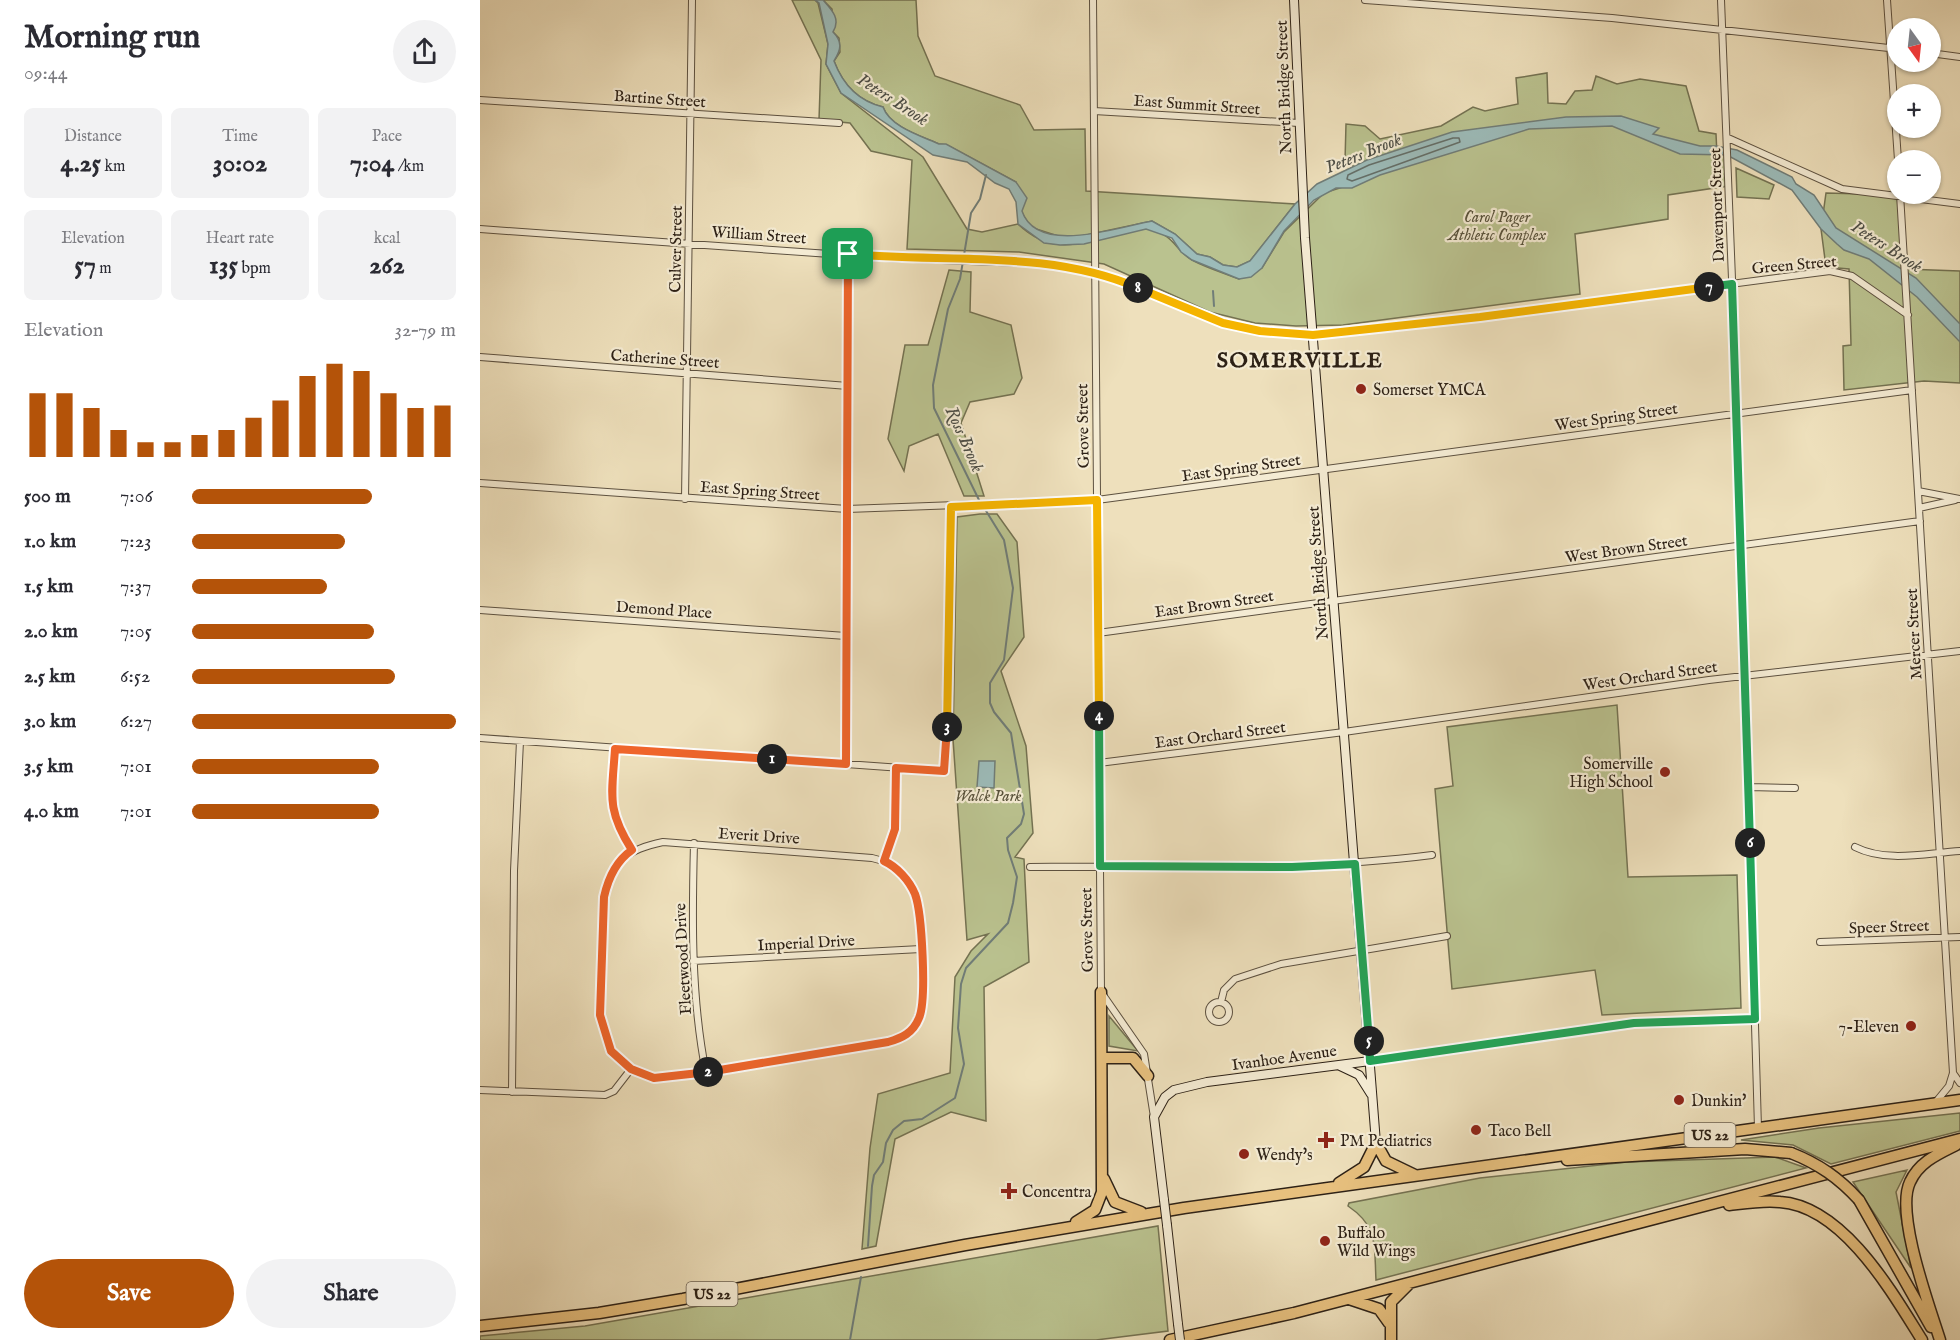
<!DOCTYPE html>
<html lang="en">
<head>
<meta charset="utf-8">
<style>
  :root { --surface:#fff; --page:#f2f2f3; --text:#2b2b33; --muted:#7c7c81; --accent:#b45309 }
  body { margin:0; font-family:"IM FELL English",serif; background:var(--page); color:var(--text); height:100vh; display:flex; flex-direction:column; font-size:22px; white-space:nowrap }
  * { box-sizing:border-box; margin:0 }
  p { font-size:20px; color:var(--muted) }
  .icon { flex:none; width:33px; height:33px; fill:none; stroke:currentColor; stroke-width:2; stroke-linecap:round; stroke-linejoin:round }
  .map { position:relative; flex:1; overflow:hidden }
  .details { display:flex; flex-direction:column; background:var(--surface); width:480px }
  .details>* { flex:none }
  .needle { width:39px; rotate:165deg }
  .fabs { position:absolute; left:1407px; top:18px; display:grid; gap:12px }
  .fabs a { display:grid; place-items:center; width:54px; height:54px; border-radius:50%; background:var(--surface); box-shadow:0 2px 4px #0004; font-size:30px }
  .pin { position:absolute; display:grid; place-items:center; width:51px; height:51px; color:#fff; margin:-26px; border-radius:12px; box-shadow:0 3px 9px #0006 }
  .km { position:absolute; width:30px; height:30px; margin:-15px; border-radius:50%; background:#222; color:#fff; font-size:16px; line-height:30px; text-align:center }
  .round { display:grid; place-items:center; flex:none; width:63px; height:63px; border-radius:32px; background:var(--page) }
  .head { display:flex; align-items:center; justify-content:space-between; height:102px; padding:0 24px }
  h1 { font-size:33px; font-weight:700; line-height:45px }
  .stats { display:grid; grid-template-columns:repeat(3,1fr); gap:9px; height:102px; padding:6px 24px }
  .stats div { display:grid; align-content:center; border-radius:9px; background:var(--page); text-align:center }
  .stats b { font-size:26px; font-weight:700 }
  .stats small { font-size:16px; font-weight:400 }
  .stats p { font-size:16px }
  .chart { height:168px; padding:12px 24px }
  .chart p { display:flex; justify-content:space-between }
  .chart svg { width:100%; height:108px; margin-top:6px; stroke:var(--accent); stroke-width:6 }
  .button { display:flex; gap:12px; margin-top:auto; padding:12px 24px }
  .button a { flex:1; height:69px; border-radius:36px; background:var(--accent); color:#fff; font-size:24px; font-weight:700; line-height:69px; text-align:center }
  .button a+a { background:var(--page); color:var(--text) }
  ul { padding:0 24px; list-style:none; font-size:20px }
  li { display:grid; grid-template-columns:96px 72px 1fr; align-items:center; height:45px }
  li i { height:15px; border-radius:8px; background:var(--accent) }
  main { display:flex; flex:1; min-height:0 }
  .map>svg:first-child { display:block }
</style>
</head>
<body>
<main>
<section class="details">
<div class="head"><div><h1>Morning run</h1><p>09:44</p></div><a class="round"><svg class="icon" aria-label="share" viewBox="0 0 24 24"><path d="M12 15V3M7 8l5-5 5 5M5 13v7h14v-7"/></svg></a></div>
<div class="stats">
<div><p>Distance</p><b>4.25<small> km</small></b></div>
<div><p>Time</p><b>30:02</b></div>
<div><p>Pace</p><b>7:04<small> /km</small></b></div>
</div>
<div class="stats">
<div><p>Elevation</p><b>57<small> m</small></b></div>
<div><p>Heart rate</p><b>135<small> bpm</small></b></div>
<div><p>kcal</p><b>262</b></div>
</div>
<div class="chart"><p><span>Elevation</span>32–79 m</p>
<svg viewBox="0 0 160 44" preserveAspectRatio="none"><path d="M5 44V18M15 44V18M25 44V24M35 44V33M45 44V38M55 44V38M65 44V35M75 44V33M85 44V28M95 44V21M105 44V11M115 44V6M125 44V9M135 44V18M145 44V24M155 44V23"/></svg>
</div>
<ul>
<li><b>500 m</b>7:06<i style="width:68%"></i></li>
<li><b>1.0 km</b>7:23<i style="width:58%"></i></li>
<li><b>1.5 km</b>7:37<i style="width:51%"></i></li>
<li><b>2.0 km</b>7:05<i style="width:69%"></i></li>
<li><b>2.5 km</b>6:52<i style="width:77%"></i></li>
<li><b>3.0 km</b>6:27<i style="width:100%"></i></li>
<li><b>3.5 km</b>7:01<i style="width:71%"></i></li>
<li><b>4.0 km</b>7:01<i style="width:71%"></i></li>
</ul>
<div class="button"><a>Save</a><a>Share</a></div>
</section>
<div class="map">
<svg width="1480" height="1340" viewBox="0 0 1480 1340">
  <rect width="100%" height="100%" fill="#eee0bc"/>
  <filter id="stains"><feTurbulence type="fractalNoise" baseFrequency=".00333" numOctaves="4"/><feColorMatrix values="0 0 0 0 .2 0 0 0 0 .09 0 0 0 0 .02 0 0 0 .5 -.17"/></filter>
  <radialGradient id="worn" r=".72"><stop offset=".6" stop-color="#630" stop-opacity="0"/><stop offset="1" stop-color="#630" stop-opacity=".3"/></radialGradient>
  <path fill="#bac28f" stroke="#747252" stroke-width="1.5" d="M312 0H335L338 3 348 44 346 64 361 93 443 157 487 229 502 232 538 224C570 255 599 245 637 234 646 231 659 227 668 229 696 235 693 249 712 260 727 268 744 273 759 279L782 268 804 232 844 193 891 178 865 161 866 124 885 126 900 139 961 126 993 107 1005 111 1038 104 1036 78 1067 73 1068 103 1086 104 1095 91 1112 90 1116 76 1137 84 1160 79 1206 86 1219 131 1236 134 1237 155H1247L1248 186 1188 195V219L1095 234 1100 294 863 325 816 326 775 323 730 312 624 264 539 252 427 249 432 160 391 151 370 123 339 120 341 60Z
    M343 0H436L438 36 455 76 540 105 554 130 605 129 606 191 815 204 770 261 757 267 743 265 730 257 717 254 695 234 672 221 597 237 578 236 550 227 541 211 536 182 467 145 459 144C441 136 410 127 403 107 378 101 363 85 354 61L360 52 359 38 353 32 352 9Z
    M1256 168 1294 185 1289 199 1257 197Z
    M1346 193 1419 195 1425 269 1480 271V383L1444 381 1364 390 1363 346 1371 345 1369 269 1346 267 1341 229Z
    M469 270 491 272 490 312 531 325 542 378 534 394 490 402 481 423 504 496H484L458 434 429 446 424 471 408 439 425 345H448Z
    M500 514H517L537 542 544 637 521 671 546 746 553 833 535 857 544 859 549 962 504 987 506 1121 471 1112 415 1139 396 1246 382 1249 390 1148 398 1094 470 1073 475 977 491 951 508 934 487 940 473 739 477 517Z
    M1137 705 1148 877 1257 875 1261 1008 1122 1015 1115 970 972 989 955 789 973 786 967 727Z
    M629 1016 658 1051 629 1046Z
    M1480 1113V1131L1351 1164 1313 1145 1261 1140 1339 1128Z
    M1295 1157 1326 1168 896 1280C894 1245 899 1227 868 1206L869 1203 1000 1178 1147 1162Z
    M1427 1170 1416 1192 1431 1268 1373 1182Z
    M678 1226 688 1331 616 1340H0V1336L105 1326Z"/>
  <path fill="#9cbbb9" stroke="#707d78" stroke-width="1.5" d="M335 0H343C352 10 361 19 353 32 363 42 361 50 354 61 363 85 378 101 403 107 410 127 441 136 459 144H466L536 182 547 198 542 211C557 256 639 227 672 221L695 234 717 254 730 257 743 265 757 267 770 261 815 204 837 184 887 160 972 132 1086 117 1141 116 1179 128 1173 134 1220 146H1236L1257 150 1312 177 1316 184 1334 195 1356 228 1436 278 1480 324V342L1437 297 1389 259 1364 250 1357 244 1341 229 1312 190 1247 155 1200 154 1132 126 1049 129 900 175 872 188H856L834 200 804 231 782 268 771 277 759 279 712 260 701 252 692 238 666 229 604 244 580 245 564 243 538 224 536 202 529 189 515 183 487 162 453 155 361 93 346 64 348 44 339 3Z
    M499 761H515L514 788 497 787Z"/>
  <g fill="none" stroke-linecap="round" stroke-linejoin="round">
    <path stroke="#646e68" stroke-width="1.5" d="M973 138H979L980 142 872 181 867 179 868 175 889 165Z"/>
    <path stroke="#707d78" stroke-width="2" d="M733 291 734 306
      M500 502 454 408 453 385 468 309 480 279 491 213 500 199 506 175
      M388 1246 392 1186 394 1175 403 1162 406 1143 413 1130 424 1121 442 1119 475 1098 484 1064 478 1028 481 984 486 968 528 923 533 903 537 877 528 850 527 838 541 824 544 814 531 733 514 712 510 703V683L524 660 533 588 524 540 503 506
      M370 1340 381 1277"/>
    <g stroke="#5d5140" stroke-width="8">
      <path id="street" d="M613 0 621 992 664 1054 674 1117
        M885 0 1132 18 1418 49
        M1241 0 1257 406 1278 1128
        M1407 0 1418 160
        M1450 53 1480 57
        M0 100 359 123
        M614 111 819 123
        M1248 138 1362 189 1480 204
        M1420 194 1473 1073 1469 1086 1455 1103
        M0 229 406 258 570 264 615 272 644 282 743 323 780 331 833 335 1000 317 1350 271 1372 276 1428 315
        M0 357 368 386
        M0 483 367 509 617 500 1432 390
        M1438 491 1480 499
        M205 499 212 0
        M1439 508 1475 500
        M0 610 366 636
        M618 633 1440 521
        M0 738 464 771 471 507
        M135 749C131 795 127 810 152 850
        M619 763 864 732 1229 680 1480 651
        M366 764 368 254
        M1269 787 1315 788
        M183 842 392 858 407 862 418 870 431 885 439 910 443 1003 433 1029 422 1038 408 1042 188 1078C119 1078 119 1020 121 967 122 944 123 921 124 897 132 861 148 849 183 842Z
        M214 843C212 920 211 997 226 1073
        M1375 847C1407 863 1446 853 1480 851
        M404 861 415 829 416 768
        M550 867C684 865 819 872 952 855
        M1340 942 1480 937
        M213 961 441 949
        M729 1012a10 10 0 1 1 20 0a10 10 0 1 1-20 0Z
        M741 1002 744 990 755 979 801 964 967 936
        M890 1061 1154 1023 1275 1019
        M1473 1073 1480 1083
        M0 1090 125 1095 134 1091 151 1069
        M32 1092 34 871 40 741"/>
    </g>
    <g stroke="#2d2116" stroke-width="10">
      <path id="secondary" d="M814 0 825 238 896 1143
        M860 1066 879 1075 891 1094
        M684 1200 674 1117 685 1097 694 1090 727 1082 890 1061
        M687 1225 698 1324"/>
    </g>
    <g stroke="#2d2116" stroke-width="13">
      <path id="highway" d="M622 1058H653L668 1076
        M896 1143 906 1161 935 1175
        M1087 1160 1265 1149 1311 1153
        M624 1179 635 1202 661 1212
        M859 1183 884 1167 896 1143
        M1379 1200 1451 1327
        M1249 1205C1266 1203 1284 1200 1300 1202 1363 1206 1412 1292 1442 1340
        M596 1222 615 1210 622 1192 621 992
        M869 1299 899 1309 909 1323
        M0 1326 119 1313 203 1299 485 1245 704 1208 1480 1100
        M690 1340 814 1313 1480 1139
        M911 1340V1302L928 1285
        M1460 1340C1449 1305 1415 1213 1430 1182 1439 1162 1458 1154 1476 1145"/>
    </g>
    <use href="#street" stroke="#f4ebd3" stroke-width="6"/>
    <use href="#secondary" stroke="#f4ebd3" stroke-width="8"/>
    <use href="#highway" stroke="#e7c07e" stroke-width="10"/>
    <g stroke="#2d2116" stroke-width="10" stroke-linecap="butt">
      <path id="secondary-bridge" d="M684 1200 687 1225
        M698 1324 700 1340"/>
    </g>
    <g stroke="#2d2116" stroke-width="13" stroke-linecap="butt">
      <path id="highway-bridge" d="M1311 1153C1339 1164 1359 1178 1379 1200"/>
    </g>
    <use href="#secondary-bridge" stroke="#f4ebd3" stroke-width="8"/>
    <use href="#highway-bridge" stroke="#e7c07e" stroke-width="10"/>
  </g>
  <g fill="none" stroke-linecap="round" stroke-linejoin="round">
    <g stroke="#fff" stroke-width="12">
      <path id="split-1" d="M292 759 366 764 368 254"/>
    </g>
    <g stroke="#fff" stroke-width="12">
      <path id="split-2" d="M228 1072 174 1078 151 1069 131 1051 120 1015 124 897C128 879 136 861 152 850 126 809 132 795 135 749L292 759"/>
    </g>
    <g stroke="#fff" stroke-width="12">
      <path id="split-3" d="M228 1072 408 1042C422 1038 433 1033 439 1018 447 1000 442 913 435 894 429 880 417 867 404 861L415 829 416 768 464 771 467 727"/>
    </g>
    <g stroke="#fff" stroke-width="12">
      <path id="split-4" d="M467 727 471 507 617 500 619 716"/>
    </g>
    <g stroke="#fff" stroke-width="12">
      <path id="split-5" d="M619 716 620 866 812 867 875 864 889 1041"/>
    </g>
    <g stroke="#fff" stroke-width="12">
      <path id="split-6" d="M889 1041 890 1061 1154 1023 1275 1019 1270 843"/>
    </g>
    <g stroke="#fff" stroke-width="12">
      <path id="split-7" d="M1229 287 1252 284 1270 843"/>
    </g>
    <g stroke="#fff" stroke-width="12">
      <path id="split-8" d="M658 288 743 323 780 331 833 335 1000 317 1229 287"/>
    </g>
    <g stroke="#fff" stroke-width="12">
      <path id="split-9" d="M368 254C463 263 569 249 658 288"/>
    </g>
    <use href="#split-1" stroke="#f0652b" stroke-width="8"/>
    <use href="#split-2" stroke="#f0652b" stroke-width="8"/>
    <use href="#split-3" stroke="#f0652b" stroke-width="8"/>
    <use href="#split-4" stroke="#f5b400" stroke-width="8"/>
    <use href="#split-5" stroke="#22a559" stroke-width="8"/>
    <use href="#split-6" stroke="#22a559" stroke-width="8"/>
    <use href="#split-7" stroke="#22a559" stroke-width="8"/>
    <use href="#split-8" stroke="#f5b400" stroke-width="8"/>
    <use href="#split-9" stroke="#f5b400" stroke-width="8"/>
  </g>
  <g fill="#8f2418" stroke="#f4ebd3" stroke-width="2">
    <circle cx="881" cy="389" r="6"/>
    <circle cx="1185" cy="772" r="6"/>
    <circle cx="1431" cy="1026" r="6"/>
    <circle cx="1199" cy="1100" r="6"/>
    <circle cx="996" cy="1130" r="6"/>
    <path d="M843 1131h6v6h6v6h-6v6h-6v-6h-6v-6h6z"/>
    <circle cx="764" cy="1154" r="6"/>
    <path d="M526 1182h6v6h6v6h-6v6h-6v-6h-6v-6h6z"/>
    <circle cx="845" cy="1241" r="6"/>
  </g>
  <g text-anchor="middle" stroke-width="4.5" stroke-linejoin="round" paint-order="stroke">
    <g fill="#f4ebd3" stroke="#695e4f" stroke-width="1.5">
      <rect x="1204.5" y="1123" width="51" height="24" rx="4.5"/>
      <rect x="206.5" y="1282" width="51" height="24" rx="4.5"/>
    </g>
    <g font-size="15" font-weight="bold" fill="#2d2116">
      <text x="1230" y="1140">US 22</text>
      <text x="232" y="1299">US 22</text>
    </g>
    <g font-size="16" fill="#2d2116" stroke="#f4ebd3">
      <text transform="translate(803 87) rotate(-92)" y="6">North Bridge Street</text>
      <text transform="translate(180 98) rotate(4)" y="6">Bartine Street</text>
      <text transform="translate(717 104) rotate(4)" y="6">East Summit Street</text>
      <text transform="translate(1236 205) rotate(-92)" y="6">Davenport Street</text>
      <text transform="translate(279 234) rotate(4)" y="6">William Street</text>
      <text transform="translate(195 249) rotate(-89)" y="6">Culver Street</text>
      <text transform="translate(1314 264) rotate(-5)" y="6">Green Street</text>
      <text transform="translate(185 358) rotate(4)" y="6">Catherine Street</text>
      <text transform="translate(1136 416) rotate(-8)" y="6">West Spring Street</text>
      <text transform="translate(602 426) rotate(-91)" y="6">Grove Street</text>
      <text transform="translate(761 467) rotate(-8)" y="6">East Spring Street</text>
      <text transform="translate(280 490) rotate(4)" y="6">East Spring Street</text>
      <text transform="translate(1146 548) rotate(-8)" y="6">West Brown Street</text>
      <text transform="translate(837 573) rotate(-94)" y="6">North Bridge Street</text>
      <text transform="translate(734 603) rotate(-8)" y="6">East Brown Street</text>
      <text transform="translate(184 609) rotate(4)" y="6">Demond Place</text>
      <text transform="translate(1433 634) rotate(-93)" y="6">Mercer Street</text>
      <text transform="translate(1170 675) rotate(-8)" y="6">West Orchard Street</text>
      <text transform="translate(740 734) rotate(-7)" y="6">East Orchard Street</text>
      <text transform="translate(279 835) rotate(4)" y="6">Everit Drive</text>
      <text transform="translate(1409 926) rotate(-2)" y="6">Speer Street</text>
      <text transform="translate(606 930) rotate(-91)" y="6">Grove Street</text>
      <text transform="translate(326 942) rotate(-3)" y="6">Imperial Drive</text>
      <text transform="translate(202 959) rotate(-93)" y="6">Fleetwood Drive</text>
      <text transform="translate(804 1057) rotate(-8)" y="6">Ivanhoe Avenue</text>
    </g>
    <g font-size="16" font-style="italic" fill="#57513a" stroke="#f4ebd3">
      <text x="1017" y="222">Carol Pager<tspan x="1017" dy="18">Athletic Complex</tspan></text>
      <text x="508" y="801">Walck Park</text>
    </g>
    <g font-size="16" fill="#2d2116" stroke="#f4ebd3" text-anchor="start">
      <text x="893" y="395">Somerset YMCA</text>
      <text x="1173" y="769" text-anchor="end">Somerville<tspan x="1173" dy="18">High School</tspan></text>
      <text x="1419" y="1032" text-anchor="end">7-Eleven</text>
      <text x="1211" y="1106">Dunkin'</text>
      <text x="1008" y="1136">Taco Bell</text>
      <text x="860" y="1146">PM Pediatrics</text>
      <text x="776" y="1160">Wendy's</text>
      <text x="542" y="1197">Concentra</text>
      <text x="857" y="1238">Buffalo<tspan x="857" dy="18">Wild Wings</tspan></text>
    </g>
    <g font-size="18" font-style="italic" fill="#4e4f47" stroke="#f4ebd3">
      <text transform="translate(413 99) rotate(33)" y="6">Peters Brook</text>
      <text transform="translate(883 153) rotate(-22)" y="6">Peters Brook</text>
      <text transform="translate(1407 246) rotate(33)" y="6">Peters Brook</text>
      <text transform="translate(485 439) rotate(66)" y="6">Ross Brook</text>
    </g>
    <g font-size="22" font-weight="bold" letter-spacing="1.5" fill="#2d2116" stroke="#f4ebd3">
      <text x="820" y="367">SOMERVILLE</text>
    </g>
  </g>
  <rect width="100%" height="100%" filter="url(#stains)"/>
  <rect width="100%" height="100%" fill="url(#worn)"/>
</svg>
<div class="fabs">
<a><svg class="needle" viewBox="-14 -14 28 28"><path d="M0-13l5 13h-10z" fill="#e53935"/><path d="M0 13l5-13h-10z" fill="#7c7c81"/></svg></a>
<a>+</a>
<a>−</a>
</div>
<div class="pin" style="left:368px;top:254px;background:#1e9e55"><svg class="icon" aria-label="arrive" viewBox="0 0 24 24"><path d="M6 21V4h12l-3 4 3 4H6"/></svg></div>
<b class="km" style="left:292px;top:759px">1</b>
<b class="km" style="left:228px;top:1072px">2</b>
<b class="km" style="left:467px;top:727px">3</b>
<b class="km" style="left:619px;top:716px">4</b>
<b class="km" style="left:889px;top:1041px">5</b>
<b class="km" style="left:1270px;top:843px">6</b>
<b class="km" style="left:1229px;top:287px">7</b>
<b class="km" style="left:658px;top:288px">8</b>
</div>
</main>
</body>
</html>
